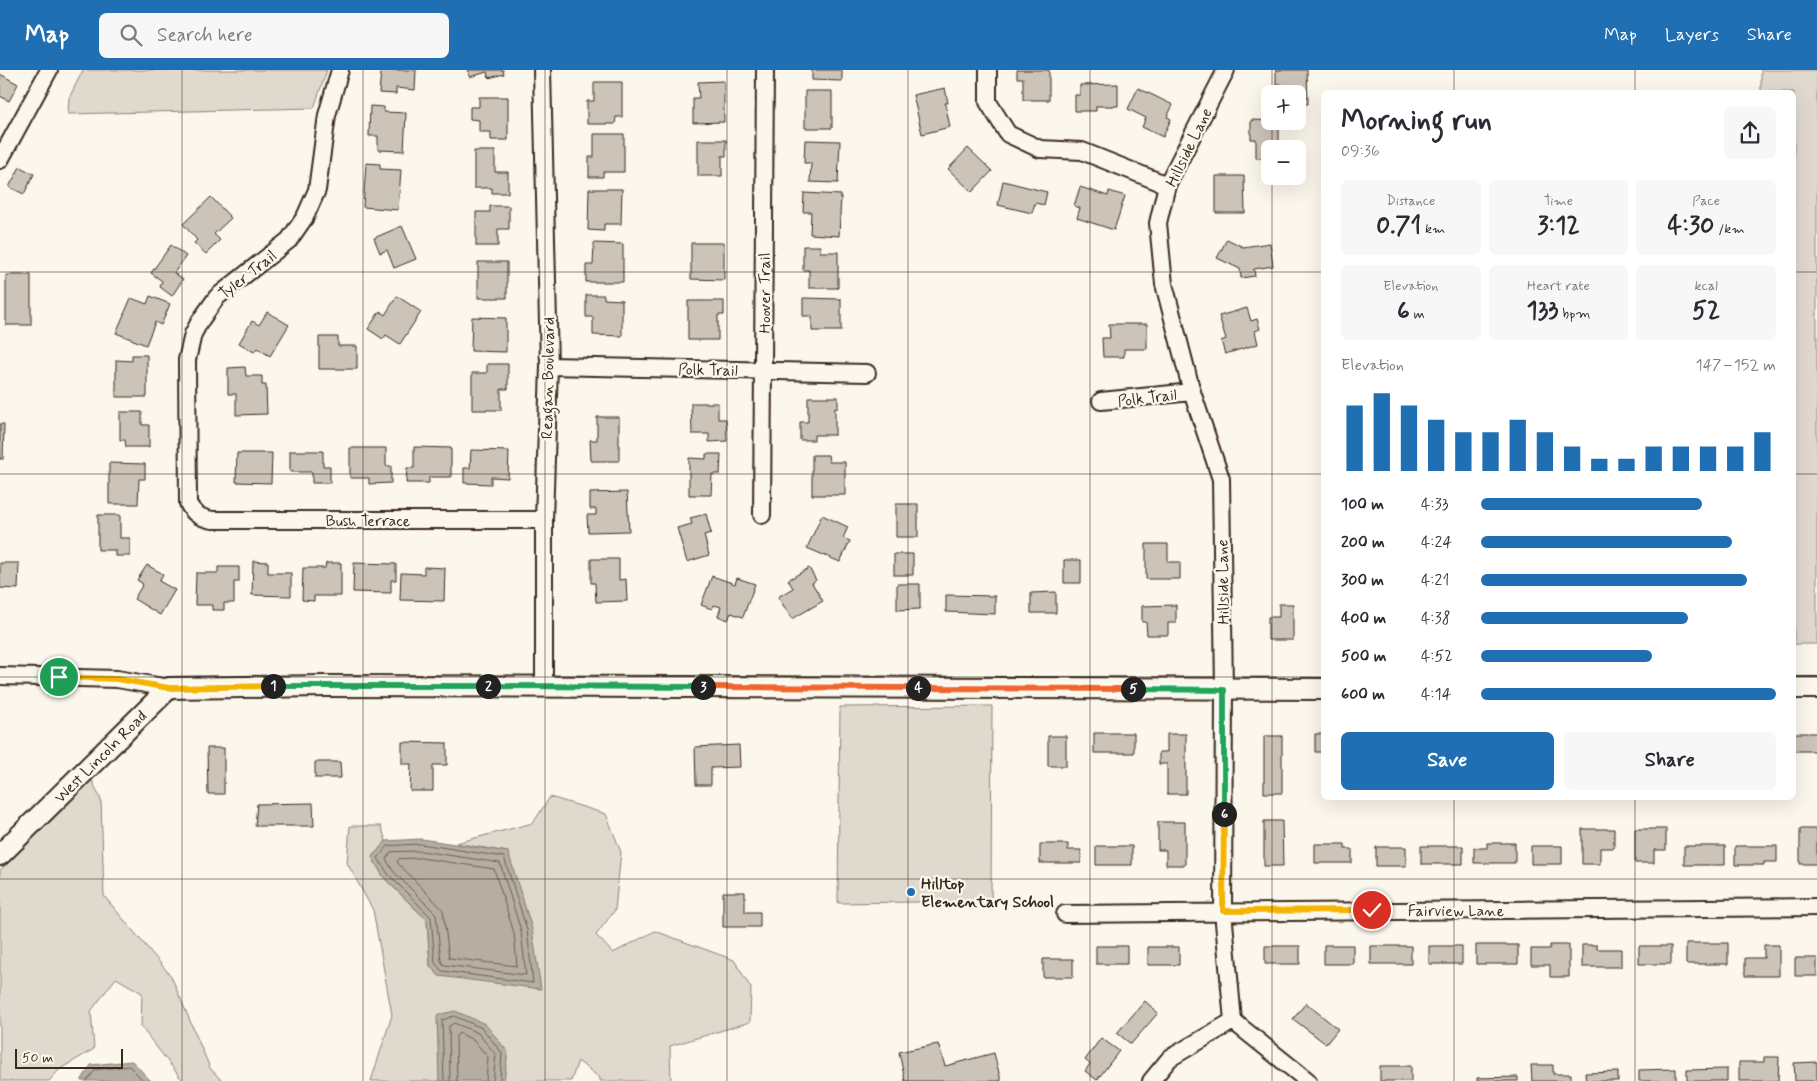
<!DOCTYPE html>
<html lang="en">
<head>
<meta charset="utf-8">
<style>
  :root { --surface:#fff; --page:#f7f7f7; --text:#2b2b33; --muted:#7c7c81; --accent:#1f6fb2 }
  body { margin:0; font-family:Mynerve,sans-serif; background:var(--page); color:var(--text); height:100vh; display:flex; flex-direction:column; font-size:19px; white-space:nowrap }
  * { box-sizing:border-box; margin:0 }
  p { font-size:16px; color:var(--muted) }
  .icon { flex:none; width:28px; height:28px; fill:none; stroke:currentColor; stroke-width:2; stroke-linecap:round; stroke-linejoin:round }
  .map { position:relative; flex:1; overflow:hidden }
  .side { position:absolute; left:1321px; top:20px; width:475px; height:710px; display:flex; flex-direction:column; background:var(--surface); border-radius:8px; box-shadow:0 5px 20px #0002 }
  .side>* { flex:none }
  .tools { position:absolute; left:1261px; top:15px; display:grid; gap:10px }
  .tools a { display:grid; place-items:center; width:45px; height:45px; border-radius:8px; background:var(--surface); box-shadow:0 5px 20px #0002; font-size:25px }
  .scale { position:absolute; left:15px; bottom:12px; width:108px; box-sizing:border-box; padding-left:5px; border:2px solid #3b2a1e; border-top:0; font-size:14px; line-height:18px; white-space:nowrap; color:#3b2a1e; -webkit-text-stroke:4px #fbf7ec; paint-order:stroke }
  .pin { position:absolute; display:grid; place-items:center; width:42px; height:42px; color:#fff; margin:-21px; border:2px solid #fff; border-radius:50%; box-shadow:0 1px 5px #0007 }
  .km { position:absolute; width:25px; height:25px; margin:-12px; border-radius:50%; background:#222; color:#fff; font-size:14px; line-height:25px; text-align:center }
  .round { display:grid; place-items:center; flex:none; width:52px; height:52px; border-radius:8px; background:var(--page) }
  .headline { display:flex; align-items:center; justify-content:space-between; height:85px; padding:0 20px }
  h1 { font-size:28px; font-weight:700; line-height:38px }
  .stats { display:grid; grid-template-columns:repeat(3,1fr); gap:8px; height:85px; padding:5px 20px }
  .stats div { display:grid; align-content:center; border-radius:8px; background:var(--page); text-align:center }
  .stats b { font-size:25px; font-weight:700 }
  .stats small { font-size:14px; font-weight:400 }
  .stats p { font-size:14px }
  .chart { height:140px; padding:10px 20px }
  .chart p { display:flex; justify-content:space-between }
  .chart svg { width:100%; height:90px; margin-top:5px; stroke:var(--accent); stroke-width:6 }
  .primary-button { display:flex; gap:10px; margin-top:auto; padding:10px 20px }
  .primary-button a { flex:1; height:58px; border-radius:8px; background:var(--accent); color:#fff; font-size:20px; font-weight:700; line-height:58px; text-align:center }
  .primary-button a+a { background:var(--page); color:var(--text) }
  ul { padding:0 20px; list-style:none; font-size:16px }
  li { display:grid; grid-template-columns:80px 60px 1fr; align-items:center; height:38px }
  li i { height:12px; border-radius:6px; background:var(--accent) }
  header { display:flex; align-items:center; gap:30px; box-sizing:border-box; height:70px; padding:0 25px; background:var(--accent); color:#fff }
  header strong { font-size:24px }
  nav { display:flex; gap:28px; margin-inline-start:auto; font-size:18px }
  .search { width:350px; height:45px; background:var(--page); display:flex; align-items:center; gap:12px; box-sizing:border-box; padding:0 18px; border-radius:8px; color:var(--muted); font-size:19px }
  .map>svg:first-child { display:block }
</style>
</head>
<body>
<header>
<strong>Map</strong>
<div class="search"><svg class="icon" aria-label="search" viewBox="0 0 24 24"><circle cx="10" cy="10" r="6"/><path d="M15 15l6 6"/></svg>Search here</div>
<nav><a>Map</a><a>Layers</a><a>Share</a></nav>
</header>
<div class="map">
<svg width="1817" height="1011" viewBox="0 0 1817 1011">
  <rect width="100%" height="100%" fill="#fbf7ec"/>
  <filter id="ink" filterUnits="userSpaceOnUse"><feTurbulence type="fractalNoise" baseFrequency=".02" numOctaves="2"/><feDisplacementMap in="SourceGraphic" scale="10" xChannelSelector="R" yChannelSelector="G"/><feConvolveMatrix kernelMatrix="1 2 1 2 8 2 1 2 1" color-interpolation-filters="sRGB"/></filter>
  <g filter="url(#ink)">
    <path fill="#dfd9ce" stroke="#8d8276" d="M83 0H327L314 38 68 44 69 28Z
      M1761 0H1817V574H1794V22H1761Z
      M992 636 991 831 838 833 840 637Z
      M90 706 101 730 104 826 171 906 210 998 222 1011H183L141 957 142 923 116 908 91 941 94 979 60 999 49 1011H0V800Z
      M550 727 606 744 621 782 615 840 596 865 613 883 655 861 734 890 751 918 750 952 670 976 671 1011H600V1008L578 991 571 1011H371L392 945 373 840 347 793 350 756H381L386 771 372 787 384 808 427 850 430 896 508 782 456 773 533 753Z"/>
    <path fill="#b6aea2" stroke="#85796d" d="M421 769 508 782 532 859 541 919 439 906 430 896 427 850 384 808 372 787 386 771Z
      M455 941 485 954 508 982 504 1011H439L437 945Z
      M132 991 151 1011H81L91 995Z"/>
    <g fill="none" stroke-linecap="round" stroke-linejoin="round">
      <path stroke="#6c5f53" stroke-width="1" d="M421 774 504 787 527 860 533 913 442 901 435 893 431 847 388 804 378 788 388 776Z
        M421 781 500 793 521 861 526 905 444 895 441 891 436 844 393 801 386 789 391 782Z
        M421 788 494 799 514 863 517 896 449 888 443 840 397 792 399 789Z
        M87 1011 95 1000 129 996 144 1011
        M444 1011 442 950 454 946 482 958 502 983 500 1011
        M450 1011 449 956 454 953 478 963 496 985 493 1011
        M457 1011 456 966 459 963 473 970 488 987 486 1011"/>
    </g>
    <path fill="#ccc4b9" stroke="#3b2a1e" d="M381 0H416L415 20 396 18V24L379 23Z
      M468 0H503L504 4 489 8 487 2 470 7Z
      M812 0H842V11L812 10Z
      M1017 0H1049V30H1023V8H1017Z
      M1276 0H1307L1308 34H1298V24H1281V14H1276Z
      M0 4 18 14 9 31 0 26Z
      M724 11V52L693 53V28H699L698 12Z
      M594 12H622V47H616L615 54H587V31H594Z
      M1118 14V36H1096V41H1075V25H1080V15Z
      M945 18 948 33H945L950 57 922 64 913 25Z
      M1138 18 1173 35 1167 47 1171 49 1163 67 1142 57 1146 48 1128 39Z
      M805 21H832V58H805Z
      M479 27H508V70H491V62H479V50L470 49V37H479Z
      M370 36 384 37V42L406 43 404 81 378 80V66H369Z
      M1251 50 1279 51V79H1270V89L1256 88V69H1251Z
      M594 64H624V102H603V107H589V87H594Z
      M698 70H726V86H722V106H698Z
      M805 70 840 71 838 113 810 112 811 93H804Z
      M968 78 992 101 972 122 948 99Z
      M474 81H495V102H508V123H492V118H474Z
      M366 93 380 94V99L401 100 398 140 363 137Z
      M20 97 34 104 24 124 9 117Z
      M1216 106H1244L1245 143H1216Z
      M1003 111 1047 122 1044 135 1035 133 1032 143 998 135Z
      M1080 117 1108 126 1109 121 1125 126 1114 160 1077 148 1080 138 1074 136Z
      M589 119H622L621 154H604V161L588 160Z
      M804 123 841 125 839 166 810 164 811 142H803Z
      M211 127 231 148 214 164 220 170 206 184 194 173 197 170 183 154Z
      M490 136H509V159H498V176H476V142H490Z
      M402 156 416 189 394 198 387 180 380 183 374 168Z
      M1227 169 1243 177 1270 173 1273 196 1254 199 1255 206 1241 208 1240 199 1217 188Z
      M594 173 623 174V212H586V195H593Z
      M691 173H724V210L691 209Z
      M171 175 186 186 174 203 183 209 172 226 160 217 162 211 151 203Z
      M803 176H820V182H838V218H809V200H803Z
      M478 192H507V228H478Z
      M6 205H31V255H6Z
      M586 225H604V229L622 230V266L593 265V247H586Z
      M150 226 170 234 161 255 155 252 146 275 116 263 131 228 147 234Z
      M397 226 421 242 400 274 386 265 383 269 368 259 380 241 385 245Z
      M803 228 841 229V261H812V246H803Z
      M688 231H724V245H718V270H688Z
      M1247 238 1251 251 1257 249 1260 259 1255 261 1258 274 1225 284 1221 271 1226 269 1219 246Z
      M267 242 289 255 270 286 257 278 254 282 239 273 252 251 259 255Z
      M472 247 506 248V282L471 281Z
      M1109 254H1147V279H1124V287H1103L1102 268H1110Z
      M319 267H338V276H357V299H319Z
      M132 285H147V327H116V290L132 291Z
      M487 294H508V319H501V340H472V303H487Z
      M245 297 246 306H262V315H266L267 344 236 345V324H228V298Z
      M808 327H838V338H835V365H814V370H800V352H808Z
      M691 333H718V349H726L727 371 709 372V364H692Z
      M120 342H142V355H149V377H126L125 370H120Z
      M597 347H619V391H591L590 370H597Z
      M0 354H4L3 389H0Z
      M414 377 451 378V407H429V413H406L407 398H414Z
      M350 378H386V396H391V413L369 414V408H350Z
      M471 380 509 381 508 408 491 407V414L464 413V398H470Z
      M290 381H323V396H330V413H312V402H290Z
      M237 383H272L271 413 236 412Z
      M706 384H721L720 404H712L711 425H689V388L706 389Z
      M812 385H828L829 392H845V425H812Z
      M109 393 145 394V409H139L138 434H109Z
      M627 422 629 461 588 462 587 445H596V439H590V423Z
      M896 434H918V467H896Z
      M706 444 711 463 704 465 709 485 687 492 677 458 692 454 690 448Z
      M98 445H120V468H130V486H115V480H98Z
      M822 445 848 457 843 468 850 471 840 492 807 478Z
      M1146 474H1168V492H1180V509H1146Z
      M894 484H913V505H894Z
      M591 489H619V510L626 509 627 531 596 532 595 513H591Z
      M1064 490H1081V513H1064Z
      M253 491 268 492V503H291V526L252 525Z
      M0 493H19L18 519 0 518Z
      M326 493H341V526H314V531L302 530 303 498H325Z
      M354 493 396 494V510H391V523L353 522Z
      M147 495 163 504 159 511 175 520 160 545 134 529 143 514 137 510Z
      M218 497H239V512H234V533H224V540H212V535H195L196 503H218Z
      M424 497 445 498 444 531 400 530 401 503 424 504Z
      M809 498 816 510 812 513 823 531 792 549 778 527 793 518 788 510Z
      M712 506 735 514 737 508 755 514 743 547 731 543 728 550 718 546 721 537 714 535 712 539 701 535Z
      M897 514H920V539L897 540Z
      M1056 522V543H1031V523Z
      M946 525 995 526V544L946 542Z
      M1279 534H1293V570H1268V547H1279Z
      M1176 535V553H1168V565H1147L1146 552H1142V536Z
      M1094 663H1134V683H1094Z
      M1794 663H1817V681H1794Z
      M1167 664H1186V724H1167V694H1159V682H1167Z
      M1315 664H1324V682H1315Z
      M1048 666H1066V696H1048Z
      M1264 666H1282V723H1264Z
      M402 672 447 673V695H433V721H410L411 694H402Z
      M739 675 740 697 711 698V715H696L695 677Z
      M207 678H224V724H208Z
      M315 692H340L341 708H315Z
      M313 733 314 756H255L257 734Z
      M1264 751H1282L1283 796H1264Z
      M1158 752H1185V795H1166V780H1158Z
      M1582 759H1614V778H1600V794H1582Z
      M1635 759H1666V780H1654V793H1635Z
      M1800 759H1817V794H1800Z
      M1487 773H1515V793H1474V778H1487Z
      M1040 774H1068V780H1081V793H1040Z
      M1315 774H1345V779H1352V793H1315Z
      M1096 776H1132V795H1096Z
      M1421 776H1463V794H1421Z
      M1531 776H1562V794H1531Z
      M1684 776H1725V795H1684Z
      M1735 776H1777V792H1764V795H1735Z
      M1376 777H1406V796H1376Z
      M723 822H745V842H760V857H723Z
      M1686 873H1728V894H1686Z
      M1324 875H1353V894H1324Z
      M1476 875H1518V894H1476Z
      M1550 875H1569V907H1550V895H1531V879H1550Z
      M1582 875H1597V879H1621V897H1582Z
      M1764 875H1779V906H1745V888H1764Z
      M1096 876H1127V894H1096Z
      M1265 876H1300V894H1265Z
      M1371 876H1411V894H1371Z
      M1429 876H1462V894H1429Z
      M1639 876H1671V894H1639Z
      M1148 877H1179V895H1148Z
      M1795 888H1817V906H1795Z
      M1043 889H1073V907H1043Z
      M1145 931 1158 943 1131 974 1117 963Z
      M1306 933 1338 959 1326 974 1293 949Z
      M1101 968 1119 981 1097 1010 1085 1001 1090 994 1085 990Z
      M938 974 945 996 994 983 1001 1011H905L899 982Z
      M1764 987H1779L1778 1011H1739V992H1764Z
      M1817 992V1011H1795L1794 993Z
      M1531 995H1553V1004H1571V1011H1532Z
      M1380 996H1411V1011H1380Z
      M1676 999V1011H1639V1000Z
      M1727 999V1011H1687V1000Z
      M1618 1002V1011H1586L1585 1003Z
      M1518 1007V1011H1477V1008Z"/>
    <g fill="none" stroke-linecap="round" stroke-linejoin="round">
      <g stroke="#3b2a1e" stroke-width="20">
        <path id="minor" d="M340 0 327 45 317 120 305 147 289 170 217 227 200 251 193 264 187 290 188 433C193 444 201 448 213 450H544
          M542 0 549 296 544 450V617
          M988 0V32L1008 64 1040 79 1082 81 1167 115
          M1226 0 1167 115 1158 153 1164 214 1192 322 1221 409 1224 620 1223 841 1233 951 1308 1011
          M0 90 49 0
          M549 296 867 303
          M1101 331 1192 322
          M762 445 765 0
          M0 606 117 609 169 618
          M1065 844 1817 837
          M1151 1011 1170 988 1233 951"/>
      </g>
      <g stroke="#3b2a1e" stroke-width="24">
        <path id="tertiary" d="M1794 618H1817
          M0 785 169 618 326 616 1324 619"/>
      </g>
      <use href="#minor" stroke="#fbf7ec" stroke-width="16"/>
      <use href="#tertiary" stroke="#fbf7ec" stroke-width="20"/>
    </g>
  </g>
  <g fill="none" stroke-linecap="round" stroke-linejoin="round" filter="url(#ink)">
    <g stroke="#fff" stroke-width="10">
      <path id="split-1" d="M59 607 117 609 169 618 273 616"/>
    </g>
    <g stroke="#fff" stroke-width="10">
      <path id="split-2" d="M273 616H488"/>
    </g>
    <g stroke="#fff" stroke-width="10">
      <path id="split-3" d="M488 616 703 617"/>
    </g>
    <g stroke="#fff" stroke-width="10">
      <path id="split-4" d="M703 617 918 618"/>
    </g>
    <g stroke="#fff" stroke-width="10">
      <path id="split-5" d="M918 618 1133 619"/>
    </g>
    <g stroke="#fff" stroke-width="10">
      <path id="split-6" d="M1133 619 1224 620V744"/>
    </g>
    <g stroke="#fff" stroke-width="10">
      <path id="split-7" d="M1224 744 1223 841 1372 840"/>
    </g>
    <use href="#split-1" stroke="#f5b400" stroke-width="6"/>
    <use href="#split-2" stroke="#22a559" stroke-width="6"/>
    <use href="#split-3" stroke="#22a559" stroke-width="6"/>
    <use href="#split-4" stroke="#f0652b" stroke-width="6"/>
    <use href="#split-5" stroke="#f0652b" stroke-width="6"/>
    <use href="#split-6" stroke="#22a559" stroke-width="6"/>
    <use href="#split-7" stroke="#f5b400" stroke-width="6"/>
  </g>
  <path fill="none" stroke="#3b2a1e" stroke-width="1" stroke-opacity="0.55" d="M182 0V1011M363 0V1011M545 0V1011M727 0V1011M908 0V1011M1090 0V1011M1272 0V24M1454 0V22M1635 0V22M1272 51V79M1272 106V1011M0 202H1324M1794 202H1817M0 404H1324M1794 404H1817M0 607H1324M1794 607H1817M1454 728V1011M1635 728V1011M0 809H1817"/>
  <circle fill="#1f6fb2" stroke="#fbf7ec" stroke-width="2" cx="911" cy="822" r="5"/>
  <g text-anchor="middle" stroke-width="4.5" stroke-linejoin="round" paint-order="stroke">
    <g font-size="16" fill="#3b2a1e" stroke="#fbf7ec">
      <text transform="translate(1188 77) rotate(-64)" y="6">Hillside Lane</text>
      <text transform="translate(247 204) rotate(-38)" y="6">Tyler Trail</text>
      <text transform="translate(764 223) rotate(-90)" y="6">Hoover Trail</text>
      <text transform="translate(708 299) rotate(1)" y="6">Polk Trail</text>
      <text transform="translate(547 308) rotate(-89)" y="6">Reagan Boulevard</text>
      <text transform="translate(1147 327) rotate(-7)" y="6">Polk Trail</text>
      <text x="368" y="456">Bush Terrace</text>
      <text transform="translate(1222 512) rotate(-91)" y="6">Hillside Lane</text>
      <text transform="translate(100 686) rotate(-45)" y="6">West Lincoln Road</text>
      <text x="1456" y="846">Fairview Lane</text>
    </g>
    <g font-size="16" font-weight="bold" fill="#3b2a1e" stroke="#fbf7ec" text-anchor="start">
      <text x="921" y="819">Hilltop<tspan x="921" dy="18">Elementary School</tspan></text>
    </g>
  </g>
</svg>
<div class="tools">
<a>+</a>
<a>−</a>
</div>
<div class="scale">50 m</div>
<div class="pin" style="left:59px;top:607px;background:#1e9e55"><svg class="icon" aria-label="arrive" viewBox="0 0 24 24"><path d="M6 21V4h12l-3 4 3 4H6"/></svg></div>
<div class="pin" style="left:1372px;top:840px;background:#d93025"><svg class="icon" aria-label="check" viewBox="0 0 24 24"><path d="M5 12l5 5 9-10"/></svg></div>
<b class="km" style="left:273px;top:616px">1</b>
<b class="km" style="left:488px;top:616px">2</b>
<b class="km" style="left:703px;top:617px">3</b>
<b class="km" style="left:918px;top:618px">4</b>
<b class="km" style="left:1133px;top:619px">5</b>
<b class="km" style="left:1224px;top:744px">6</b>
<section class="side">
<div class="headline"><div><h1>Morning run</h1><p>09:36</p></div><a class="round"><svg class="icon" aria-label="share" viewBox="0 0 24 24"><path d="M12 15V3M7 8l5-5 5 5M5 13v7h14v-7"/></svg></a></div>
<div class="stats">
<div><p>Distance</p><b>0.71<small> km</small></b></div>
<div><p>Time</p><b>3:12</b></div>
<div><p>Pace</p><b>4:30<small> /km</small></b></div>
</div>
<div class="stats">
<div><p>Elevation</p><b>6<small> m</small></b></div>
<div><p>Heart rate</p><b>133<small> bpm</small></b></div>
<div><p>kcal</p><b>52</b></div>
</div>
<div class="chart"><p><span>Elevation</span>147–152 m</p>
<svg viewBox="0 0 160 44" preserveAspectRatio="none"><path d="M5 44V12M15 44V6M25 44V12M35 44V19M45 44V25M55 44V25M65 44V19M75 44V25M85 44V32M95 44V38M105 44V38M115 44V32M125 44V32M135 44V32M145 44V32M155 44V25"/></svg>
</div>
<ul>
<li><b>100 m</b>4:33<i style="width:75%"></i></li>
<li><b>200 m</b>4:24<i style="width:85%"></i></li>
<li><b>300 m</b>4:21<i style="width:90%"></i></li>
<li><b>400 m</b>4:38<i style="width:70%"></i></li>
<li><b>500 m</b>4:52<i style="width:58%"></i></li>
<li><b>600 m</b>4:14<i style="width:100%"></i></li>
</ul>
<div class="primary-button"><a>Save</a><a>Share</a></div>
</section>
</div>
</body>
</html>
